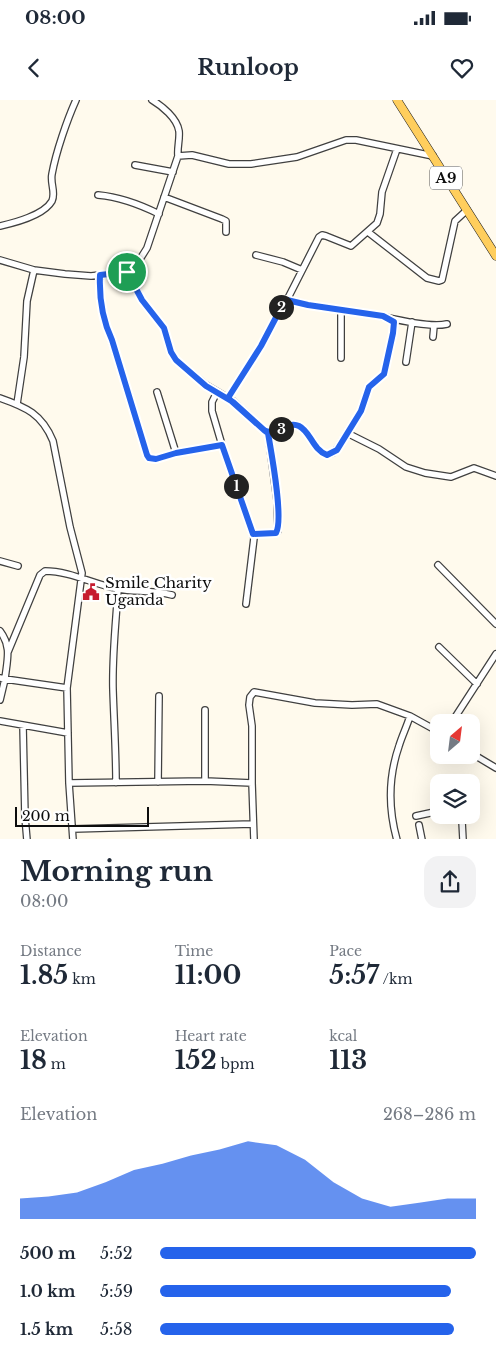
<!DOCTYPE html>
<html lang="en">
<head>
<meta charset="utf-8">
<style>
  :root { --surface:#fff; --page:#f2f2f3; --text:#1f2937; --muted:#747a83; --accent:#2563eb }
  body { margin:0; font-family:"Libre Baskerville",serif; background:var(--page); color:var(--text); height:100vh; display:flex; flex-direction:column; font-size:19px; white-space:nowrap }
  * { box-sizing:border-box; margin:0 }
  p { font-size:16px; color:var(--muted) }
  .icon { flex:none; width:28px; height:28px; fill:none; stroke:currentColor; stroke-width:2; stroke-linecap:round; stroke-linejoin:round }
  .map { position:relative; height:739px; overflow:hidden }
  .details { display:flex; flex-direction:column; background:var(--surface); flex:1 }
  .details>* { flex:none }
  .needle { width:32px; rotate:28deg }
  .buttons { position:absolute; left:430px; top:614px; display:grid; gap:10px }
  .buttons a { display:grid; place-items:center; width:50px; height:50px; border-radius:10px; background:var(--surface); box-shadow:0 5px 20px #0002; font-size:25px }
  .scale { position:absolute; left:15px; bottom:12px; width:134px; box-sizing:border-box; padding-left:5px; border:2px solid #0d0d0d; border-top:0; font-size:14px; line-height:18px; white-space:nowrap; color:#0d0d0d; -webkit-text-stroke:4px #fff; paint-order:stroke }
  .pin { position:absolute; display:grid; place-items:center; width:42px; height:42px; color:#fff; margin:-21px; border:2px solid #fff; border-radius:50%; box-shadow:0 1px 5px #0007 }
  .km { position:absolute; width:25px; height:25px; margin:-12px; border-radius:50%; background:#222; color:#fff; font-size:14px; line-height:25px; text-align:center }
  .round { display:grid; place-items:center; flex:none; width:52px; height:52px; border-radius:15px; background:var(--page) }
  .overview { display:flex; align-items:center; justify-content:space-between; height:85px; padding:0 20px }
  h1 { font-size:28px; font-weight:800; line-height:38px }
  .figures { display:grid; grid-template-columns:repeat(3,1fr); gap:8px; height:85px; padding:5px 20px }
  .figures div { display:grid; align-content:center }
  .figures b { font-size:25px; font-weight:800 }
  .figures small { font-size:14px; font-weight:400 }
  .figures p { font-size:14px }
  .chart { height:140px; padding:10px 20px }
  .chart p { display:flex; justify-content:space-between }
  .chart svg { width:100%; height:90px; margin-top:5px; fill:var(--accent); opacity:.7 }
  ul { padding:0 20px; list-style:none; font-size:16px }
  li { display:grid; grid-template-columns:80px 60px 1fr; align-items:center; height:38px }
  li i { height:12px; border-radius:6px; background:var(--accent) }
  .status { display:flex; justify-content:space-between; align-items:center; height:35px; padding:0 25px; background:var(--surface); direction:ltr }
  .status svg { height:14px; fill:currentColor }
  header { display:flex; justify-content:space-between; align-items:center; height:65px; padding:0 20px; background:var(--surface); font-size:22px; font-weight:800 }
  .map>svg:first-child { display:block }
</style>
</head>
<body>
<div class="status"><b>08:00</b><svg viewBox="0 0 49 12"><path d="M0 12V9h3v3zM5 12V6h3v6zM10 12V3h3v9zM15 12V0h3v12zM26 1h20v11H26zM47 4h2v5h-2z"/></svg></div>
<header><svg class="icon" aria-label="back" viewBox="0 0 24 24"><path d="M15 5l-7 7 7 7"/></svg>Runloop<svg class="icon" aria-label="heart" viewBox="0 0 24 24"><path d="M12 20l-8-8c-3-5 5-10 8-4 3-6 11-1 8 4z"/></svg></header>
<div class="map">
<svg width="496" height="740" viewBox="0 0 496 740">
  <rect width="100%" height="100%" fill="#fffaed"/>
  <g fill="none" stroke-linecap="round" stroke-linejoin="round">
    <g stroke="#404040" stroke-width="8">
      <path id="minor" d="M152 0C162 6 177 18 179 31 180 39 177 48 178 56
        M135 65 173 72
        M98 95C120 97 139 104 159 114
        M164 97 222 119 226 121V132
        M0 126C14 123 44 115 52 101 56 92 50 84 52 74 56 52 67 20 76 0
        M368 132 427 178 439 181 442 180 455 121 467 110
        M256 155 283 162 302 170
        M0 160 34 170 65 174 91 176 127 172 137 164 147 148 178 56 192 55 229 64H251L297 57 346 40H356L433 56
        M127 172 142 200 164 228 171 252 176 260 206 285 233 301 264 330C276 337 287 319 299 326 311 332 312 349 327 355L333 353 339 346 361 311 369 287 384 274 394 227V223L391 220
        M100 175C99 198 102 219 112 241L147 355 149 358 156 359 176 353 222 345 254 438 246 504
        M287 200 308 205 381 216C398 220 430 228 447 224
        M433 237 434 226
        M341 258V211
        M406 262 412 222
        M157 292 176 353
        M217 292 212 302V311L222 345
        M0 298C26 307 42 314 53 341L70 427 82 473 67 588 69 683 73 740
        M228 298 261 246 282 206 287 200 319 137 322 135 326 136 351 146 377 123 380 114 382 92 397 49
        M17 304 24 257 27 201 34 170
        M347 333 379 349 406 367 425 373 451 377 474 368 496 376
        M253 434 276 433 278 431 277 400 268 333
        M0 461 18 466
        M438 465 496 524
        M0 531C12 547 7 560 5 579L67 588
        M439 547 477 584
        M8 552 40 475 45 471C70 471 93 484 118 489 135 492 153 490 172 495
        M0 578 5 579 0 600
        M0 621 68 633
        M452 622 496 554
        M23 626 25 717 27 740
        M471 653 496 668
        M205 681V610
        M158 682 159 596
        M69 683 205 681 252 683V626L249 605 250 597 254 592 315 603 352 605 377 604 410 616 439 632
        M116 683C116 652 114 621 113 590 112 556 116 522 118 489
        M252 683 254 740
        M458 715 462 721 463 740
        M416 716 439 711
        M419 725 422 740
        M73 729 252 724
        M397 740C388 708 388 678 399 646 402 636 407 626 410 616"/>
    </g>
    <g stroke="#1e1e1e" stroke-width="9">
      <path id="major" d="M397 0 496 156"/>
    </g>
    <use href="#minor" stroke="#fff" stroke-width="5.5"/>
    <use href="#major" stroke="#ffce5d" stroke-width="8"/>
  </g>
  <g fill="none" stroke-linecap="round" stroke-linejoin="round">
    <g stroke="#fff" stroke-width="10">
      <path id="route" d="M127 172 100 175C99 198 102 219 112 240L147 355 149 358 156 359 176 353 222 345 253 434 276 433C284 419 271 351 268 333L264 330 228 298 261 246 282 206 287 200 308 205 383 216 394 222 393 233 384 274 369 287 361 311 337 350 327 355C312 349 311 332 299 326 287 320 276 337 264 330L233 302 206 286 176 260 171 252 164 228 142 200 127 172"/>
    </g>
    <use href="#route" stroke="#2563eb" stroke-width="6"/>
  </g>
  <defs>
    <g id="civic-bare" transform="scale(1.35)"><path d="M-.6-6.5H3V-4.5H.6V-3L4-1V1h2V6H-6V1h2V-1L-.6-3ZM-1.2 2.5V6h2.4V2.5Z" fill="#c61c2f" stroke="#fff" stroke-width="2.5" paint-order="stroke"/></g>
  </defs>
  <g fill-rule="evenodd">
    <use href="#civic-bare" x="91" y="492"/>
  </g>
  <g text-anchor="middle" stroke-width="5" stroke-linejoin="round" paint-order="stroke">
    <rect fill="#fff" stroke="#565656" stroke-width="1" x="430" y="66.5" width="32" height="23" rx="4"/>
    <g font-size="14" font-weight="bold" fill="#0d0d0d">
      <text x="446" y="83">A9</text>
    </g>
    <g font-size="15" fill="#0d0d0d" stroke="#fff" text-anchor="start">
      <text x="105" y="488">Smile Charity<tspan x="105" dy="17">Uganda</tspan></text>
    </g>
  </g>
</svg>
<div class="buttons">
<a><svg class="needle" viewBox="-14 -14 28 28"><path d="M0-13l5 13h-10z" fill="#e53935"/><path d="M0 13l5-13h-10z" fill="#747a83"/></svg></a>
<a><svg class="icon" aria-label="layers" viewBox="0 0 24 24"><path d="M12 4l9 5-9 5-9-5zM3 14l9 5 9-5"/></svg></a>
</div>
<div class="scale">200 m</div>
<div class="pin" style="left:127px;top:172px;background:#1e9e55"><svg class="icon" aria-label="arrive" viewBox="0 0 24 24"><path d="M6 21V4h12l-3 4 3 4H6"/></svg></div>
<b class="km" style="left:236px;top:386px">1</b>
<b class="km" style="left:281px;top:207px">2</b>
<b class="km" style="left:281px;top:329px">3</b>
</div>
<section class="details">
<div class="overview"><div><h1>Morning run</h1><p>08:00</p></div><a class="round"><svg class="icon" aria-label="share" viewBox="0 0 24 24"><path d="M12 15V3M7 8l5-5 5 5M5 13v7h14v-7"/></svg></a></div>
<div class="figures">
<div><p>Distance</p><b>1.85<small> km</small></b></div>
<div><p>Time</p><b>11:00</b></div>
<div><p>Pace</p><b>5:57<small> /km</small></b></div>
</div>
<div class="figures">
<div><p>Elevation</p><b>18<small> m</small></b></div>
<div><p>Heart rate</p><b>152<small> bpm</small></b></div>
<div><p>kcal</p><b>113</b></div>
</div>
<div class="chart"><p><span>Elevation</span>268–286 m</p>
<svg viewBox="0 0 160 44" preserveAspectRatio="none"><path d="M0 44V34L10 33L20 31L30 26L40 20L50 17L60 13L70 10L80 6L90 8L100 15L110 26L120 34L130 38L140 36L150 34L160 34V44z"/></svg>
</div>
<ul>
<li><b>500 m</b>5:52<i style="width:100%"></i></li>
<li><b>1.0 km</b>5:59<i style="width:92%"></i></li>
<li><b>1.5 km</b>5:58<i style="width:93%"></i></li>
</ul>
</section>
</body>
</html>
